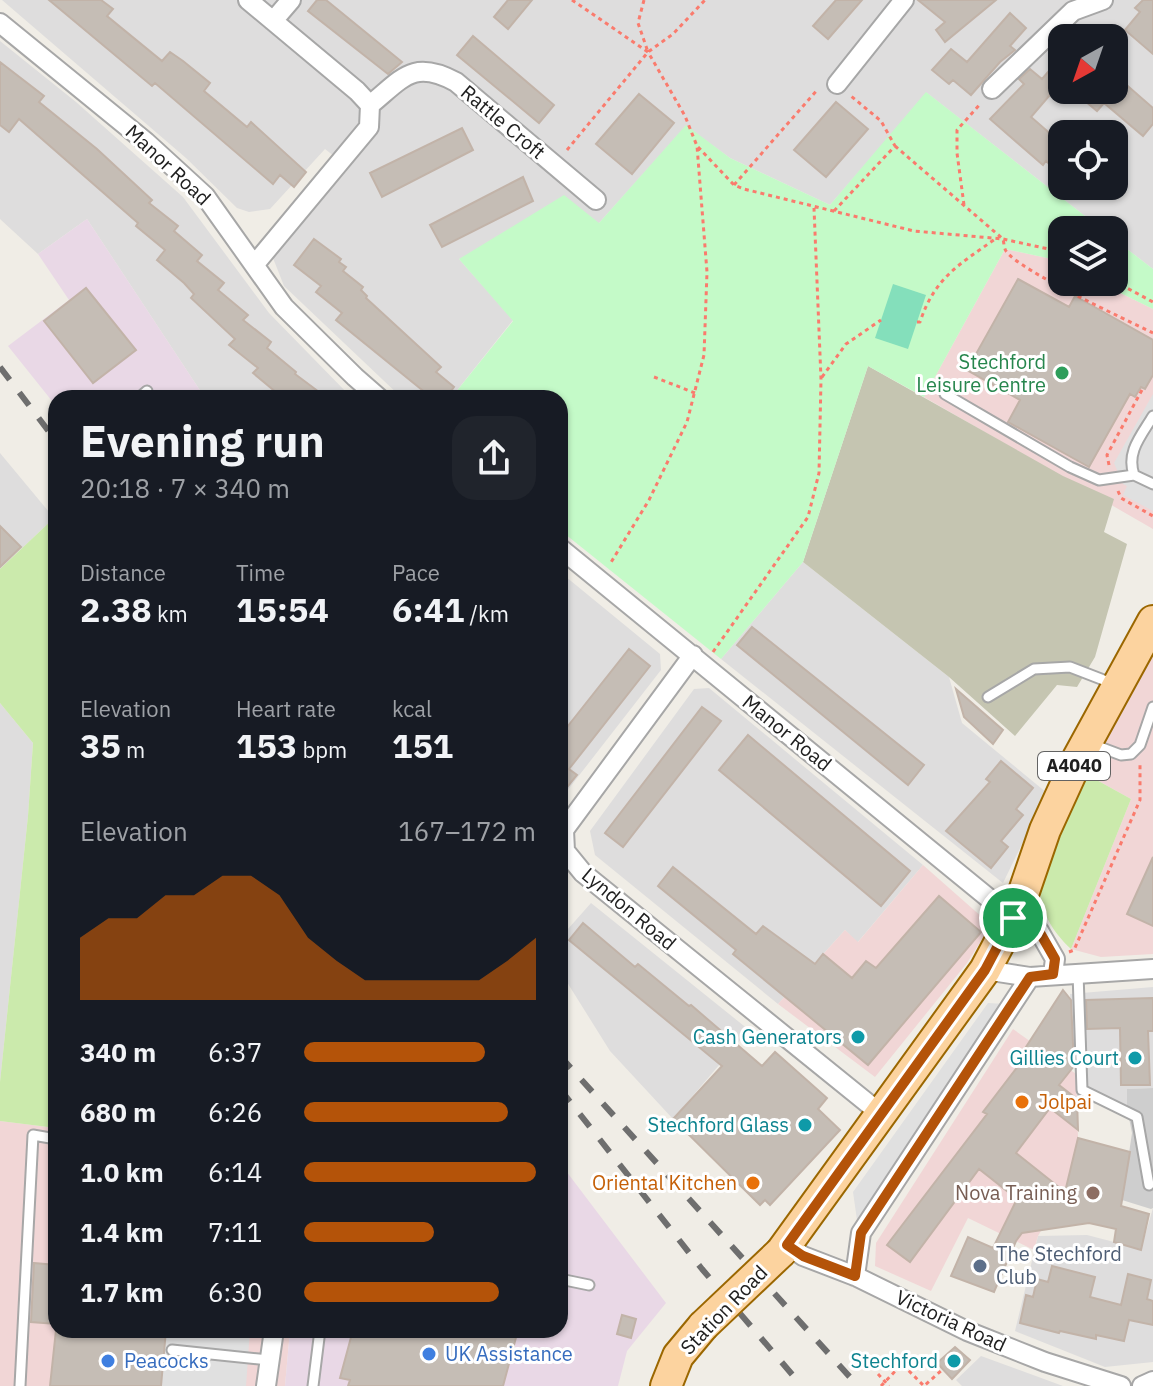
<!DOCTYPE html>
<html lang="en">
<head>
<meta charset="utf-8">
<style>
  :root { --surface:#171b24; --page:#20242c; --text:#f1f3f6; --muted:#9ea1a6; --accent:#b45309 }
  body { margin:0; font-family:"IBM Plex Sans",sans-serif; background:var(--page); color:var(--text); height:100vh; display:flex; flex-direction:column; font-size:30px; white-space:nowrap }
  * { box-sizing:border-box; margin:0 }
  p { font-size:26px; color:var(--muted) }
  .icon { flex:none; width:44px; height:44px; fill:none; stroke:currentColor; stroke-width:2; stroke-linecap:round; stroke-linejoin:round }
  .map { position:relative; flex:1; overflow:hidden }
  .panel { position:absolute; left:48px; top:390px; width:520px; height:948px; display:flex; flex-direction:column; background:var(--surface); border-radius:24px; box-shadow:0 2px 6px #0004 }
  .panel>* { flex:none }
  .needle { width:52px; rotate:220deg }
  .fabs { position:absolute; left:1048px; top:24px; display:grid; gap:16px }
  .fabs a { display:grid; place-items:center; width:80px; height:80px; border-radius:16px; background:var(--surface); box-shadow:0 2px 6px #0004; font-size:40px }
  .pin { position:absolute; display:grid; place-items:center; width:68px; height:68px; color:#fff; margin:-34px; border:4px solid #fff; border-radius:50%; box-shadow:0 2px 8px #0007 }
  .round { display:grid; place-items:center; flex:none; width:84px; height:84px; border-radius:24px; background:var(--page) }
  .headline { display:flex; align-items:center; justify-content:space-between; height:136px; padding:0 32px }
  h1 { font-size:44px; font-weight:700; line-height:60px }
  .stats { display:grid; grid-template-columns:repeat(3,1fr); gap:12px; height:136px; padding:8px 32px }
  .stats div { display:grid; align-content:center }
  .stats b { font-size:34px; font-weight:700 }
  .stats small { font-size:22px; font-weight:400 }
  .stats p { font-size:22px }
  .chart { height:224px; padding:16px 32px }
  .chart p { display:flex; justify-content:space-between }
  .chart svg { width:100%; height:144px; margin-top:8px; fill:var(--accent); opacity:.7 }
  ul { padding:0 32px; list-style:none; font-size:26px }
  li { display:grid; grid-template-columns:128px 96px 1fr; align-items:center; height:60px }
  li i { height:20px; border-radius:10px; background:var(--accent) }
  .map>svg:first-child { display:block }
</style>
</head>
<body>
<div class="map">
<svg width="1153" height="1386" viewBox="0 0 1153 1386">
  <rect width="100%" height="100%" fill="#f0ede6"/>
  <path fill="#dedddd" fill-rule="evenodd" d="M2 0H1153V269L1114 239V230H1103L927 93 830 205 730 158 686 126 599 223 459 259 513 320 451 398H402L284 286 273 258 349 168 325 149 270 209 249 212 237 208 186 158ZM1062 38H1114V90H1062ZM1062 134H1114V186H1062Z
    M0 41 76 102 183 197 269 313 352 398H205L87 219 38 254 0 219Z
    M0 453 54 518 0 569Z
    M803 562 949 677 962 723 1047 793 1003 883 721 659Z
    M560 572 660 654 661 670 560 800Z
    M709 688 923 865 857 943 845 930 778 1004 595 855 590 831 694 689Z
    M0 703 33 743 28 816 0 1082Z
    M591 903 749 1030 673 1119 610 1051 560 971V938Z
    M1153 987V1088L1127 1089V1108L1077 1101 1070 994Z
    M1153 1208V1362L1105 1367 1015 1331 1038 1236 1087 1235 1141 1249Z
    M981 1356 1063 1386H962L956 1380Z"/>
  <path fill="#f1d6d6" d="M1005 249 1052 259 1062 264V282H1098L1153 309V529L924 397Z
    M1153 649V954L1101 957 1071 949 1131 799 1084 773Z
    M923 865 991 925 967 963 875 1077 778 1004 845 930 858 942Z
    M1013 1029 1076 1074 1078 1138 1066 1187 1038 1236 1034 1250 968 1218 931 1291 875 1266 876 1243Z
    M0 1121 56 1128V1330H290L285 1386H0Z"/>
  <path fill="#e9d8e6" d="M87 219 205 398H56V406L8 346 69 300 38 254Z
    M560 1163 666 1303 627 1351 618 1386H285L290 1330H560Z"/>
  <path fill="#cecece" d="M1153 1088V1208L1151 1209 1122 1200 1132 1133 1127 1108V1089Z"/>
  <path fill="#c5c5b1" d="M868 366 1063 476 1114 499 1104 532 1127 544 1095 657 1077 687 1057 685 1015 736 949 677 803 562Z"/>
  <path fill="#cbeaac" d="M54 518 56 521V1128L0 1121V1082L28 816 33 743 0 703V569Z
    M1084 773 1131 799 1071 949C1051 930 1041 912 1039 884Z"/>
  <path fill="#c4fac8" d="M926 92 1103 230H1062V264L1052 259 1005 249 924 397 868 366 803 562 721 659 560 530V398H451L513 321 459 259 564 195 599 223 686 125 730 158 830 205Z
    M1114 239 1153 269V309L1098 282H1114Z"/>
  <path fill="#84dfbb" d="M893 284 926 295 908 349 875 338Z"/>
  <path fill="#e0e0e0" d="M1153 394V511L1123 495 1127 486 1123 484 1114 463Z
    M988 1003 1006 1004 857 1220 853 1192Z
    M166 1330H250L246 1386H161Z"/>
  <path fill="#c5bdb5" stroke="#c2b3a8" stroke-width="2" d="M49 0H101L113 9 107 16 162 61 170 52 183 61 210 83 204 91 247 127 251 122 306 172 294 187 280 175 273 184 155 83 152 86Z
    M317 0H326L402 62 388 74 308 11Z
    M508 0H532L508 29 494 17Z
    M836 0H862L828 39 813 26Z
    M918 0H996L945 42 936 30 945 22Z
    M1143 0H1153V54L1125 30 1140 12 1135 8Z
    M1010 13 1026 28 1010 46 1015 50 1000 62 971 95 953 80 949 84 932 70 951 49 967 62Z
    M473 36 554 105 539 123 457 55Z
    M1062 56V81L1031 117 1062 144V175L1046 161 1043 165 990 119 1024 84 1019 79 1030 69 1042 79Z
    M0 62 44 96 39 102 97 149 152 200 149 203 178 226 174 231 202 255 197 261 224 283 218 290 248 315 243 320 271 342 267 348 296 372 295 374 327 398H283L253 373 258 368 229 345 235 339 191 298 194 294 184 283 157 260 165 250 136 226 138 223 19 119 9 132 0 125Z
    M1114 74 1153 108V124L1143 136 1104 103 1097 111 1072 90H1114Z
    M639 94 674 123 632 174 596 144Z
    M836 102 868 129 826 177 794 150Z
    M462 128 473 150 382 197 370 173Z
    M523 177 533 201 442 247 430 225Z
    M314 239 341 259 339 262 346 267 343 271 363 287 361 290 367 296 366 298 441 367 436 372 454 387 446 398H432L336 320 342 313 316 292 321 286 294 265Z
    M1018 279 1069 307 1075 296 1153 340V375L1145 389 1141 387 1135 397 1130 394 1089 467 1008 422 1020 400 967 370Z
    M86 288 136 350 93 383 44 321Z
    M0 526 21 547 0 567Z
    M752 627 924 765 908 785 737 645Z
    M629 649 650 666 569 769 577 775 560 796V736Z
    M956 689 1003 730 993 744 964 717Z
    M702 707 721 721 623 847 605 833Z
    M748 735 910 871 881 906 719 770Z
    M1001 761 1033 788 1016 809 1023 815 1001 841 1008 847 991 868 946 831 990 782 986 779Z
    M1153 857V926L1127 914Z
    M673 867 756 934 763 926 815 964 823 954 852 978 866 961 876 968 939 896 981 932 868 1065 733 954 736 950 658 886Z
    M583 923 635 967 638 964 689 1006 691 1005 762 1066 775 1052 827 1098 818 1109 840 1130 770 1205 765 1200 760 1205 673 1119 722 1066 569 940Z
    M1063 990 1071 1000 1074 1066 1059 1085 1077 1099 1078 1130 1050 1108 1016 1153 1065 1192 1078 1138 1130 1152 1121 1206 1149 1214 1141 1250 1114 1242 1116 1229 1089 1223 1022 1233 1016 1241 994 1292 951 1276 968 1237 993 1248 1017 1199 979 1169 910 1262 887 1245 987 1114 983 1112 1028 1053 1024 1050Z
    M1153 998V1031H1148L1150 1085H1121L1120 1028 1087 1029 1086 1000Z
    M34 1263 56 1265V1324L31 1322Z
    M1052 1266 1095 1277 1090 1297 1121 1305 1128 1274 1151 1280 1147 1299 1153 1301V1325L1129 1320 1124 1341 1096 1335V1339L1060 1331 1059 1333 1020 1323 1026 1295 1033 1297 1037 1279 1048 1282Z
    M622 1315 636 1319 631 1338 617 1334Z
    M56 1330H166L161 1386H50Z
    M353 1330H518L503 1386H348L350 1380 340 1378Z
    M955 1347 970 1360 952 1379 937 1363Z"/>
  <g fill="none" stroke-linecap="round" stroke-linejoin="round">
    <g stroke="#a7a7a7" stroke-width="13">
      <path id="service" d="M945 394 1070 467 1099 480 1134 475
        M139 398 147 391
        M1153 416C1141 436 1126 452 1134 475L1153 484
        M988 697 1034 669 1070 667 1114 684
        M1089 743 1121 755 1131 754 1140 745 1153 707
        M1078 973 1082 1090 1137 1117 1149 1185
        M560 1279 589 1285
        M172 1350 269 1360
        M20 1386 33 1135 56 1139
        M313 1386 320 1330"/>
    </g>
    <g stroke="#a7a7a7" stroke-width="22">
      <path id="minor" d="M248 0 357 91 370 105
        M273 21 291 0
        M0 23 146 142 205 196 284 307 355 377 379 398
        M837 84 904 0
        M992 89 1073 11 1103 0
        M255 264 369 127 370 105C403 78 413 59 456 82L596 200
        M560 548 1013 918
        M693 655 564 830 565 851 583 873 881 1114
        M1019 906 1039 931 1055 959 1053 974
        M985 970 1030 977 1153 969
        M787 1245 803 1256 855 1276 967 1331 1045 1362 1121 1386
        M855 1276 861 1233 1030 977
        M266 1386 274 1330
        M1142 1386 1153 1381"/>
    </g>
    <g stroke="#9b6700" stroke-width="34">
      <path id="primary" d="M781 1252 985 970 1019 906 1045 830 1078 758 1153 621
        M666 1386 678 1356 703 1326"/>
    </g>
    <path stroke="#fa7b6d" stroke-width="3" stroke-dasharray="4 4" stroke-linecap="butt" d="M572 0 648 52 685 116 697 146 707 272 704 355 687 422 649 500 610 564
      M644 0 638 23 648 52
      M895 146 1003 239C1004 243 1004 248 1006 251 1018 270 1127 320 1153 333
      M698 147 734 185 744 189 914 231 1003 239 1062 252
      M567 150 648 52 673 34 705 0
      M734 185 818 89
      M964 205 957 153V130L981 103
      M834 211 895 146 881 121 851 96
      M1114 281 1153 302
      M1071 291 1077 282
      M917 322H920C935 277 959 265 995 239
      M654 377 695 393
      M822 377 846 344 881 320
      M1109 465 1107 455 1143 388
      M1118 491 1121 498 1153 516
      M713 652 808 517 819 473 821 379 814 208
      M1069 952 1074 950 1140 800V765
      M878 1374 889 1386
      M881 1386 902 1364 924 1386 943 1369"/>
    <use href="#service" stroke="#fff" stroke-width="9"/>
    <use href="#minor" stroke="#fff" stroke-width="18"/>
    <use href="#primary" stroke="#fcd39f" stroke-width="30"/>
    <path stroke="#6e6e6e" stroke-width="6" stroke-dasharray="16 16" stroke-linecap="butt" d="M0 367 56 441
      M560 1056 858 1386
      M560 1089 702 1269 802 1386"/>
    <g stroke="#9b6700" stroke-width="34" stroke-linecap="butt">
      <path id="primary-bridge" d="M703 1326 781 1252"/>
    </g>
    <use href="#primary-bridge" stroke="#fcd39f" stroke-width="30"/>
  </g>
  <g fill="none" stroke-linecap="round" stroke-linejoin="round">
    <g stroke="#fff" stroke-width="16">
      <path id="route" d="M1019 906 1039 931 1055 959 1053 974 1030 977 861 1233 855 1276 803 1256 787 1245 985 970Z"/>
    </g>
    <use href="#route" stroke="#b45309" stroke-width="10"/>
  </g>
  <circle fill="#2e9e5b" stroke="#fff" stroke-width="3" cx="1062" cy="373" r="8"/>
  <g fill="#0f9aa8" stroke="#fff" stroke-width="3">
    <circle cx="858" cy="1037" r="8"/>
    <circle cx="1135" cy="1058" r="8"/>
    <circle cx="805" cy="1125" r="8"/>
    <circle cx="954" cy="1361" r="8"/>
  </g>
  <g fill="#e8710a" stroke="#fff" stroke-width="3">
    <circle cx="1022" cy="1102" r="8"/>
    <circle cx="753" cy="1183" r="8"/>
  </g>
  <circle fill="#8d6e63" stroke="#fff" stroke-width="3" cx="1093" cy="1193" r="8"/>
  <circle fill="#5c6f8a" stroke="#fff" stroke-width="3" cx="980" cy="1266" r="8"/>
  <g fill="#3f7fe0" stroke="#fff" stroke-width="3">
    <circle cx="429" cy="1354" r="8"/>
    <circle cx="108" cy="1361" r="8"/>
  </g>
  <g text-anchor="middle" stroke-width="6" stroke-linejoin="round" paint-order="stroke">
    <rect fill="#fff" stroke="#636363" stroke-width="2" x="1038" y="752" width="72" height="28" rx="6"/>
    <g font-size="18" font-weight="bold" fill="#202020">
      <text x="1074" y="772">A4040</text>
    </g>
    <g font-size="20" fill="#202020" stroke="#fff">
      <text transform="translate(503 122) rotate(40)" y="7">Rattle Croft</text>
      <text transform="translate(168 165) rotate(43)" y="7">Manor Road</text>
      <text transform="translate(787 733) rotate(39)" y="7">Manor Road</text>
      <text transform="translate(629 909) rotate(40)" y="7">Lyndon Road</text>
      <text transform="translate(724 1310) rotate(-46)" y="7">Station Road</text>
      <text transform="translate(951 1321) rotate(25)" y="7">Victoria Road</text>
    </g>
    <g font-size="20" fill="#27864d" stroke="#fff" text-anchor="end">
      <text x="1046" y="369">Stechford<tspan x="1046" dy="23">Leisure Centre</tspan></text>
    </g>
    <g font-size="20" fill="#0d838f" stroke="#fff" text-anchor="end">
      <text x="842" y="1044">Cash Generators</text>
      <text x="1119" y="1065">Gillies Court</text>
      <text x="789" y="1132">Stechford Glass</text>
      <text x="938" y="1368">Stechford</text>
    </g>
    <g font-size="20" fill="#c56008" stroke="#fff" text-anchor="start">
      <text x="1038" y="1109">Jolpai</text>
      <text x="737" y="1190" text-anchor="end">Oriental Kitchen</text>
    </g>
    <g font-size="20" fill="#785e54" stroke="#fff" text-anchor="end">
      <text x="1077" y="1200">Nova Training</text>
    </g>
    <g font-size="20" fill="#4e5e75" stroke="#fff" text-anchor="start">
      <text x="996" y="1261">The Stechford<tspan x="996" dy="23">Club</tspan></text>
    </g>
    <g font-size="20" fill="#366cbe" stroke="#fff" text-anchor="start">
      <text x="445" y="1361">UK Assistance</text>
      <text x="124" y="1368">Peacocks</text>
    </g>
  </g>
</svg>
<div class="fabs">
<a><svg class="needle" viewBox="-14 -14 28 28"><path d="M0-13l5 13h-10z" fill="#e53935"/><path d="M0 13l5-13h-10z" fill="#9ea1a6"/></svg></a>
<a><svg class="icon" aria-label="locate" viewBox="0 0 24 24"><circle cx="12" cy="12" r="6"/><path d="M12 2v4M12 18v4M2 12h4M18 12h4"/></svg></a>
<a><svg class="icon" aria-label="layers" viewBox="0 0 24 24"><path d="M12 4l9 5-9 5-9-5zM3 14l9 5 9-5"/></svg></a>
</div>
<div class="pin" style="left:1013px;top:918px;background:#1e9e55"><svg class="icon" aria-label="arrive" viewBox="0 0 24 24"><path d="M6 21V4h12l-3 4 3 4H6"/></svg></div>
<section class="panel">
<div class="headline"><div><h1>Evening run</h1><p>20:18 · 7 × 340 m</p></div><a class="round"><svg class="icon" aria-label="share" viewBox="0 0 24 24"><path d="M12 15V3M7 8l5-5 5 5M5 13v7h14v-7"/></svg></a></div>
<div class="stats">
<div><p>Distance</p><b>2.38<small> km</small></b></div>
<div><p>Time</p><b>15:54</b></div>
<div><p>Pace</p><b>6:41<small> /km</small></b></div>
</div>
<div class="stats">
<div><p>Elevation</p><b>35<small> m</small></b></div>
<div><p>Heart rate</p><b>153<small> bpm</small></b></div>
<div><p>kcal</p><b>151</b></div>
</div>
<div class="chart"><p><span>Elevation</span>167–172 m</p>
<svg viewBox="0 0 160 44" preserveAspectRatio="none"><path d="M0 44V25L10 19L20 19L30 12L40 12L50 6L60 6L70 12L80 25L90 32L100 38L110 38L120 38L130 38L140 38L150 32L160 25V44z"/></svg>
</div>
<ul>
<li><b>340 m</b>6:37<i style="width:78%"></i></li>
<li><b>680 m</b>6:26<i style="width:88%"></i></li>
<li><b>1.0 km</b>6:14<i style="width:100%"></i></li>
<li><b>1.4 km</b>7:11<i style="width:56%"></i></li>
<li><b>1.7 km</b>6:30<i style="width:84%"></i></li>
</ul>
</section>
</div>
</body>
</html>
